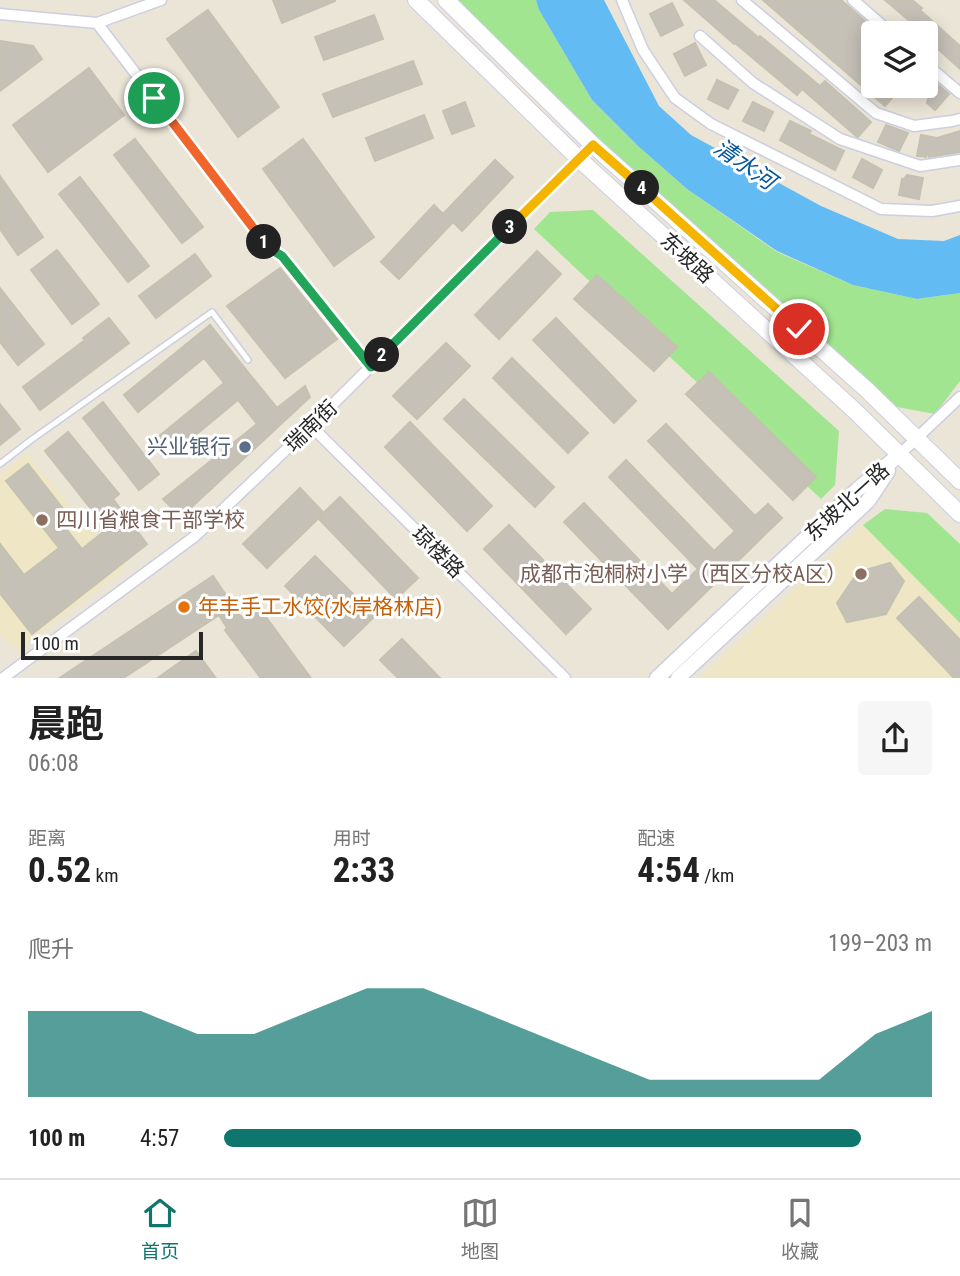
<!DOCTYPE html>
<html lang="zh">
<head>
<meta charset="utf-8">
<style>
  :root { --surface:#fff; --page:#f6f6f6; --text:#222; --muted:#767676; --line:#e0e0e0; --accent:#0f766e }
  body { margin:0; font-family:"Roboto Condensed","Noto Sans SC",sans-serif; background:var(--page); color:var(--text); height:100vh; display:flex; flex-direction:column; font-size:26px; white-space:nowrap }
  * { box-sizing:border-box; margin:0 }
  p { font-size:23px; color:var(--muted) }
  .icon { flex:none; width:38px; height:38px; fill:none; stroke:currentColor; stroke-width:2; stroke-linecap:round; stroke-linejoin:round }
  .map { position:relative; height:678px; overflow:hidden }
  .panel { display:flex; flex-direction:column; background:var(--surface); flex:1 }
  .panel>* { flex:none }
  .tools { position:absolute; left:861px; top:21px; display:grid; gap:14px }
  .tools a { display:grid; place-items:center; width:77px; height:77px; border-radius:7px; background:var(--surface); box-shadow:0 4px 18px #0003; font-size:35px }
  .scale { position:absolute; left:21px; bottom:18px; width:182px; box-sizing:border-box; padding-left:7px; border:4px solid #272727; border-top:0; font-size:19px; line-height:24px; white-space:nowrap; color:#272727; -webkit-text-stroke:5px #fff; paint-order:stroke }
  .pin { position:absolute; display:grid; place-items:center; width:60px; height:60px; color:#fff; margin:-30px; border:4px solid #fff; border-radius:50%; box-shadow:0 2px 7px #0007 }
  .km { position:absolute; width:35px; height:35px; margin:-18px; border-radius:50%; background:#222; color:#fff; font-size:19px; line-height:35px; text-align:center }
  .round { display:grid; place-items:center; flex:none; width:74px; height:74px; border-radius:7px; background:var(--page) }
  .overview { display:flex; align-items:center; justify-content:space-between; height:119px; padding:0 28px }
  h1 { font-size:38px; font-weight:700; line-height:52px }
  .figures { display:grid; grid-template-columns:repeat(3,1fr); gap:10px; height:119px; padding:7px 28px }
  .figures div { display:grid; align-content:center }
  .figures b { font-size:35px; font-weight:700 }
  .figures small { font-size:19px; font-weight:400 }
  .figures p { font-size:19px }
  .chart { height:196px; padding:14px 28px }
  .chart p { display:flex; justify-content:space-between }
  .chart svg { width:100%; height:126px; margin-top:7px; fill:var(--accent); opacity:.7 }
  ul { padding:0 28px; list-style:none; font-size:23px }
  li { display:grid; grid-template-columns:112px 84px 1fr; align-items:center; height:52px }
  li i { height:18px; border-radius:9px; background:var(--accent) }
  .tabs { display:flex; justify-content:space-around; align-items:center; height:98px; border-top:2px solid var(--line); background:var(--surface); font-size:19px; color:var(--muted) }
  .tabs a { display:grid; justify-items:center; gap:4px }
  .tabs .current { color:var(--accent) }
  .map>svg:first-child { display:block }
</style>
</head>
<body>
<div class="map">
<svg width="960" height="678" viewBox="0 0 960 678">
  <rect width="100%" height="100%" fill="#ebe5d7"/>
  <path fill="#eee6c5" d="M27 454 125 570 17 650 0 635V475Z
    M863 525 960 623V677L700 678Z"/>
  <path fill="#a2e590" d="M455 0H536L539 10 592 100 638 146 687 189 777 252 853 285 917 299 960 293V381L935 414 897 407 806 323 643 181Z
    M593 210 839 431 835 485 821 499 534 229 550 212Z
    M885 509 927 513 960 544V623L863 525Z"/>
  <path fill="#63bbf3" d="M536 0H604L659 106 691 135 821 206 898 239 944 241 960 235V293L917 299 853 285 777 251 687 189 638 146 592 100 539 10Z"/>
  <path fill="#c5c1b7" stroke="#c5c1b1" stroke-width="2" d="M273 0H335V1L282 23Z
    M684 0H714L759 38 760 36 820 86 825 81 871 122 858 137 856 136 802 89 797 95 735 43 734 44Z
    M763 0H841L873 28V86H894L899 90 885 106Z
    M885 0H912L922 8 920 10 960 46V69L926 38V33H915L919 29Z
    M672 3 683 25 661 36 650 14Z
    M208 10 279 107 238 137 167 39Z
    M374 15 383 39 324 60 315 37Z
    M0 41 33 46 42 59 0 91Z
    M695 43 706 65 685 76 674 54Z
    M413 61 422 84 333 117 323 94Z
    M89 68 124 115 48 172 13 125Z
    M930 78 949 94 935 110 927 103 930 91 922 88 926 86Z
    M717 80 738 90 728 109 708 99Z
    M465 102 474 126 452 134 443 111Z
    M753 102 773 112 764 131 743 121Z
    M424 115 433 138 375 161 366 138Z
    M790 121 811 131 809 134 844 151 835 170 780 140Z
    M886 125 908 133 899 151 878 142Z
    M960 131V152L929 157 927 152 926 157 917 156 921 135 937 138Z
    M135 139 203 227 182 243 114 155Z
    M303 139 374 237 334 266 263 169Z
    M862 159 882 170 873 188 853 177Z
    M495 160 513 177 462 231 453 222 399 279 381 262 434 205 443 214Z
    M907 175 923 178 919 199 899 195 902 179 903 180Z
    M0 176 43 237 18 255 0 229Z
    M80 177 149 266 128 282 59 194Z
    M57 250 99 304 72 324 31 270Z
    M537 251 561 274 499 339 475 315Z
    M195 254 211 276 156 318 139 296Z
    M280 268 337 339 285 378 227 306Z
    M597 275 677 347 654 371 574 299Z
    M0 288 44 344 18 365 0 342Z
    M109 318 129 343 40 410 23 387 85 340 83 338Z
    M556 318 636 401 614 423 533 340Z
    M210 325 277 408 305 386 310 397 181 517 163 499 257 424 238 400 171 455 157 438 224 383 204 358 138 412 124 395Z
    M446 343 470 366 417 419 393 396Z
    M512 358 588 433 568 453 493 378Z
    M709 372 816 477 793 500 686 394Z
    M464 399 554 487 535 507 444 419Z
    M103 402 159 474 139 490 83 418Z
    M0 404 20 429 0 445Z
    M410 422 492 506 467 531 385 447Z
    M666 424 755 516 768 504 782 518 668 629 564 522 584 503 672 594 698 569 609 477 626 460 714 551 735 531 648 441Z
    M68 432 119 494 113 499 147 544 32 634 0 593V544L24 575 59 548 6 481 28 464 71 519 63 525 82 549 107 529 45 451Z
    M300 488 324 513 267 568 243 544Z
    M340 497 418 578 396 599 318 518Z
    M509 525 591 609 566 634 484 549Z
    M315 556 375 616 344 646 285 586Z
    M890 563 904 581 886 614 847 622 837 603 858 572Z
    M213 576 241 617 257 605 310 677H260L225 630 227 628 219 615 125 677H61Z
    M919 597 960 640V677H953L897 618Z
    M402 639 439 677H397L380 660Z
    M196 651 215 677H159Z"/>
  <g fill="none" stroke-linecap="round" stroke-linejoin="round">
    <g stroke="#cccee1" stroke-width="8">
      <path id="service" d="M0 464 31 440 212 312 248 360"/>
    </g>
    <g stroke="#cccee1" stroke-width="13">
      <path id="minor" d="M622 0 643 50 675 98 711 124 881 209 932 211 960 206
        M742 0 876 113 914 126 952 121 960 119
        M853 0 891 33
        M0 14 97 23 161 0
        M97 23 269 248 282 256 371 367
        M700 36 753 83 840 139 920 166 960 160
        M926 64 960 93
        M311 426 565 678
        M899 455 960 397
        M3 678 194 537 311 426 593 145"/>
    </g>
    <g stroke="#cccee1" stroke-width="17">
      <path id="tertiary" d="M657 678 858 489 899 455
        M678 678 868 501 888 471"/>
    </g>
    <g stroke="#cccee1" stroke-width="18">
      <path id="secondary" d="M416 0 579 159 854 410 960 514
        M446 0 593 145 867 390 960 481"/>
    </g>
    <use href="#service" stroke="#fff" stroke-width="5"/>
    <use href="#minor" stroke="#fff" stroke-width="10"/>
    <use href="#tertiary" stroke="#fff" stroke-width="14"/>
    <use href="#secondary" stroke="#fff" stroke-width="16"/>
  </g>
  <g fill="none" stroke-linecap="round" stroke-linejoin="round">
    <g stroke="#fff" stroke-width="14">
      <path id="split-1" d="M154 98 264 242"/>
    </g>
    <g stroke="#fff" stroke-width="14">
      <path id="split-2" d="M264 242 269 248 282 256 371 367 382 355"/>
    </g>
    <g stroke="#fff" stroke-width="14">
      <path id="split-3" d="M382 355 510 227"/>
    </g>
    <g stroke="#fff" stroke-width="14">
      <path id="split-4" d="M510 227 593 145 642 188"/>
    </g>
    <g stroke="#fff" stroke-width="14">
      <path id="split-5" d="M642 188 799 329"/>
    </g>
    <use href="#split-1" stroke="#f0652b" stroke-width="9"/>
    <use href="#split-2" stroke="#22a559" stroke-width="9"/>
    <use href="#split-3" stroke="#22a559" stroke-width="9"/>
    <use href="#split-4" stroke="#f5b400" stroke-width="9"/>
    <use href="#split-5" stroke="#f5b400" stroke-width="9"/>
  </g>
  <circle fill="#5c6f8a" stroke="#fff" stroke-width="2.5" cx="245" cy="447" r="7"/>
  <g fill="#8d6e63" stroke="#fff" stroke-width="2.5">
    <circle cx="42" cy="520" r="7"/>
    <circle cx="861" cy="574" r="7"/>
  </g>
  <circle fill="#e8710a" stroke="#fff" stroke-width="2.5" cx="184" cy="607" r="7"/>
  <g text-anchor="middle" stroke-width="6" stroke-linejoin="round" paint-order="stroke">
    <g font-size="21" fill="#272727" stroke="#fff">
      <text transform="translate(687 258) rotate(42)" y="7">东坡路</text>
      <text transform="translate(311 426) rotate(-44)" y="7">瑞南街</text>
      <text transform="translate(847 502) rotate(-42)" y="7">东坡北一路</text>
      <text transform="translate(438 552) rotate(45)" y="7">琼楼路</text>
    </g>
    <g font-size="21" fill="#4e5e75" stroke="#fff" text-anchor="end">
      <text x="231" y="454">兴业银行</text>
    </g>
    <g font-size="21" fill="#785e54" stroke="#fff" text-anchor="start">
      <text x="56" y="527">四川省粮食干部学校</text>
      <text x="847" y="581" text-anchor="end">成都市泡桐树小学（西区分校A区）</text>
    </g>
    <g font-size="21" fill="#c56008" stroke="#fff" text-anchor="start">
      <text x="198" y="614">年丰手工水饺(水岸格林店)</text>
    </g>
    <g font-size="23" font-style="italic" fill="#07569b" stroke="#fff">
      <text transform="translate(745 164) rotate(35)" y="8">清水河</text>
    </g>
  </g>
</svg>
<div class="tools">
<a><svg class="icon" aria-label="layers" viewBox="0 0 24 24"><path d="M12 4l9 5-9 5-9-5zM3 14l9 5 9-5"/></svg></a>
</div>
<div class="scale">100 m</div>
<div class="pin" style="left:154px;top:98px;background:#1e9e55"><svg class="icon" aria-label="arrive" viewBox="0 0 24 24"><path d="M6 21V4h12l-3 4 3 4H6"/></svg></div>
<div class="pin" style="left:799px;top:329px;background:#d93025"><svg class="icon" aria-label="check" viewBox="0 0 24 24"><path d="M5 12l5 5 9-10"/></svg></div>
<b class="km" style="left:264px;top:242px">1</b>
<b class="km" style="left:382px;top:355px">2</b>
<b class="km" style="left:510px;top:227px">3</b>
<b class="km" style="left:642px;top:188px">4</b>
</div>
<section class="panel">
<div class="overview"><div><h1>晨跑</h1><p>06:08</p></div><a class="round"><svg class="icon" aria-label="share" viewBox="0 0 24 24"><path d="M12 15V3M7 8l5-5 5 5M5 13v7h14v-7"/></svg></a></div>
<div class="figures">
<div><p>距离</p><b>0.52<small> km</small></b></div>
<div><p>用时</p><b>2:33</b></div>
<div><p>配速</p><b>4:54<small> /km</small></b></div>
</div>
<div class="chart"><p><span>爬升</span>199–203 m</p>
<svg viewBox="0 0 160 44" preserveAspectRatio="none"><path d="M0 44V14L10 14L20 14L30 22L40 22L50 14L60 6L70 6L80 14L90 22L100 30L110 38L120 38L130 38L140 38L150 22L160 14V44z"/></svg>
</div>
<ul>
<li><b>100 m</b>4:57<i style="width:90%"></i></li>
</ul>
</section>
<nav class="tabs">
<a class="current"><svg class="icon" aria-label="home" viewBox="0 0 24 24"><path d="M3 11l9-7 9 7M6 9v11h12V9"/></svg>首页</a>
<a><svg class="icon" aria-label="map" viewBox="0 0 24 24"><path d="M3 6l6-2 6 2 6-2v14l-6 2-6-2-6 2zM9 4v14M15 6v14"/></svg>地图</a>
<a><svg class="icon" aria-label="saved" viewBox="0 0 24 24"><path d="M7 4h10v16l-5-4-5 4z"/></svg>收藏</a>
</nav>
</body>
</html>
